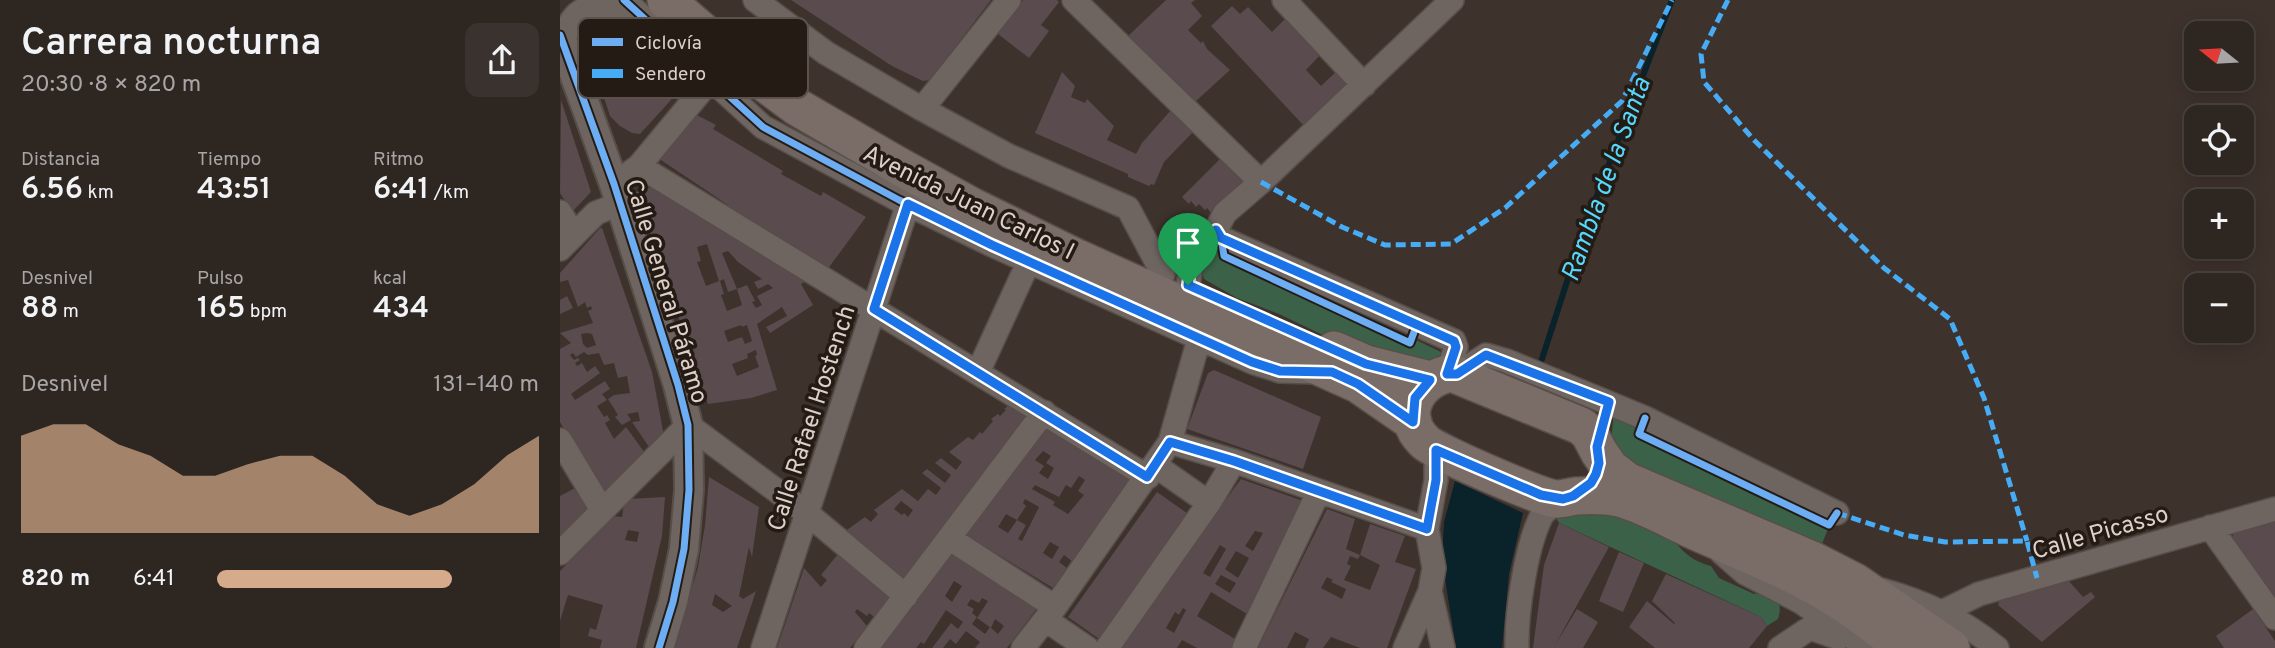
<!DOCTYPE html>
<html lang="es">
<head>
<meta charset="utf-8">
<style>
  :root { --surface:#2e2621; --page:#3a322e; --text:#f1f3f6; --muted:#a7a5a5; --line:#49433f; --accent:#d6ab8b }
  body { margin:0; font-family:Overpass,sans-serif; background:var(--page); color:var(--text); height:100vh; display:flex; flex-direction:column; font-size:26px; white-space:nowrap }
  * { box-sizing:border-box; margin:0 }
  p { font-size:23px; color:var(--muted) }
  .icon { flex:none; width:38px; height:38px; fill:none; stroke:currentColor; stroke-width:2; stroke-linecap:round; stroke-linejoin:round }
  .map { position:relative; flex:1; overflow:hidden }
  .details { display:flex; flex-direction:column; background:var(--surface); width:560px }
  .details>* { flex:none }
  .needle { width:46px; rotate:288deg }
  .tools { position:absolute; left:1624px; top:21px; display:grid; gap:14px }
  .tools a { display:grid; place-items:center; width:70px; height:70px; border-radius:14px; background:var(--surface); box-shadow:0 4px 18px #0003,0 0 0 2px var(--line); font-size:35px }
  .pin { position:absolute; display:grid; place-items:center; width:60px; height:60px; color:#fff; margin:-72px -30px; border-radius:50% 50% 50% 0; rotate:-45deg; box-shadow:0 0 7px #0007 }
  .pin .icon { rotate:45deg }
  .round { display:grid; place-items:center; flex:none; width:74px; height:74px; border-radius:14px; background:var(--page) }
  .headline { display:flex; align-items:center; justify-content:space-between; height:119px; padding:0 21px }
  h1 { font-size:38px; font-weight:600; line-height:52px }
  .figures { display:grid; grid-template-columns:repeat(3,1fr); gap:10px; height:119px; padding:7px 21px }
  .figures div { display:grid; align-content:center }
  .figures b { font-size:30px; font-weight:600 }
  .figures small { font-size:19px; font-weight:400 }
  .figures p { font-size:19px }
  .chart { height:196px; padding:14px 21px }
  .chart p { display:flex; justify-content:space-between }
  .chart svg { width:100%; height:126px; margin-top:7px; fill:var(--accent); opacity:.7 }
  ul { padding:0 21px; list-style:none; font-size:23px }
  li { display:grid; grid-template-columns:112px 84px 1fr; align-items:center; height:52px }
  li i { height:18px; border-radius:9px; background:var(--accent) }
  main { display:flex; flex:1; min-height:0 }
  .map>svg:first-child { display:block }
</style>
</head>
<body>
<main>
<section class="details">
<div class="headline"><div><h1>Carrera nocturna</h1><p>20:30 · 8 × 820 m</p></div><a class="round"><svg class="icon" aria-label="share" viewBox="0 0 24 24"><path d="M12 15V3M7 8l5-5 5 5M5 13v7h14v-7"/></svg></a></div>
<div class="figures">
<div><p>Distancia</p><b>6.56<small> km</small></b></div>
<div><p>Tiempo</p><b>43:51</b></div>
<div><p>Ritmo</p><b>6:41<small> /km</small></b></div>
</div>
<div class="figures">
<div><p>Desnivel</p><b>88<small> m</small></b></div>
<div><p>Pulso</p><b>165<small> bpm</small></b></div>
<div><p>kcal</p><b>434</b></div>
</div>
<div class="chart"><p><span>Desnivel</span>131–140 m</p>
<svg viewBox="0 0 160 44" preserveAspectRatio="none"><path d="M0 44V10L10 6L20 6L30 13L40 17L50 24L60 24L70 20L80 17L90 17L100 24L110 34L120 38L130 34L140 27L150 17L160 10V44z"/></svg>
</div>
<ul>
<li><b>820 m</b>6:41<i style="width:73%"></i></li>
</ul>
</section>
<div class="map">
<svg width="1715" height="648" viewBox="0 0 1715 648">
  <rect width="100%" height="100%" fill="#3e322c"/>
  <path fill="#3b6248" d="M650 243 854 339 885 354 860 363 786 346 719 314 677 298 644 279 641 268Z
    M1054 410 1271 521 1260 549 1091 482 1051 443Z
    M1039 509C1054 515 1090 523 1102 531 1123 546 1122 558 1151 566L1159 578 1194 594 1204 591C1217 600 1223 603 1218 619L1207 626 1201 617 999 523 996 518 999 515Z"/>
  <path fill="#0a232a" d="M895 481 963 513 949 574 942 648H896L882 560 884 522Z"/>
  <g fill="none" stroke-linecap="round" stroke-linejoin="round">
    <path stroke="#0a232a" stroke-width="6" d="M982 359 1023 232 1112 0"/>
  </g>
  <path fill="#5a4b4f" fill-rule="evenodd" d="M231 0H431L370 80 363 81 332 66Z
    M463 0H497L499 2 481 25 489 31 469 58 438 34Z
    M606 0H635L631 3 642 16 628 30 641 43 643 41 647 49 670 70 636 101 568 36Z
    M672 6 680 14 688 7 712 32 727 17 761 54 746 70 761 86 777 71 791 86 745 127 651 26Z
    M39 26 53 40 51 41 66 54 68 53 80 64 78 66 109 93 111 100 80 134 72 133 60 126 50 116 23 35Z
    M502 72 515 86 511 97 525 103 527 99 554 126 547 140 576 154 582 143 611 110 633 132 604 162 594 185 591 184 589 186 568 177V174L475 133Z
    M1 100 31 192 12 212 0 193Z
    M133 113 156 125 153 129 223 171 221 174 261 196 263 192 306 217 267 270 165 209 168 205 98 158Z
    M660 159 683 182 652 214 647 208 645 210 639 204 636 207 631 201 629 204 622 197Z
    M98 185 246 281 241 284 253 305 210 333 206 327 227 316 222 307 197 324 217 390 191 398 148 404 76 192ZM147 244 159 281 146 286 137 262 141 261 137 247ZM168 251 178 262 202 279 194 282 198 289 208 284 213 288 197 296 202 305 196 308 192 302 195 301 187 285 177 289 182 305 167 311 161 295 164 294 160 281 164 279 168 292 177 289 162 253ZM181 325 182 327 187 325 192 341 185 344 182 337 168 342 164 331ZM196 350 197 355 195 356 199 367 177 376 172 364 188 358 187 354Z
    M40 228H42L92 372 104 436 91 450 72 422 80 421 78 412 67 414 71 420 62 425 55 417 58 415 48 399 54 395 70 393 67 376 58 378 54 363 44 365 39 353 28 355 24 352 16 357 13 353 10 355 14 360 18 358 20 360 15 363 17 366 22 363 27 372 35 366 40 373 11 394 15 400 45 381 50 389 42 394 47 400 37 406 44 417 47 415 50 420 45 423 54 439 66 427 85 453 43 495 0 422V349L11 343 0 333 33 323 28 311 32 309 31 306 27 308 25 302 18 307 8 280 0 282V273ZM27 333 32 334 36 345 27 348 23 344 21 334Z
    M7 296 13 308 0 314V300Z
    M654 370 761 417 743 469 627 429 648 373Z
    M450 404 470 416 343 580 284 532 305 517 311 522 318 514 314 510 342 489 358 501 368 489 376 495 381 488 362 473 367 469 385 483 391 475 375 463 381 458 396 470 402 462 389 452 408 437 413 440 420 432 422 434 433 421 431 419 438 414 440 416 446 410 444 409ZM341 501 353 510 348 517 344 513 342 515 334 509Z
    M489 426 578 480 513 562 504 555 499 562 508 569 493 588 406 535ZM483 451 491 456 486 463 494 468 488 479 479 473 484 466 475 460ZM519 476 525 480 518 491 524 495 508 514 493 505 495 502 472 489 475 485 499 497 506 485 511 488ZM465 499 479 507 462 541 458 539 466 525 457 520 448 533 438 527 446 514 457 520 466 506 463 503ZM490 542 499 547 492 559 483 553Z
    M149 477 199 507 192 557 189 547 179 596 183 599 196 591 177 648H115L138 567 145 525ZM155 594 172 606 163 612 152 605Z
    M681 479 743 501 712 561 715 562 687 614 651 592 637 616 675 639 671 648H637L622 640 617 648H557ZM695 531 703 533 693 551 685 546ZM660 545 666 549 650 577 643 573ZM676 551 689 558 678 578 665 569ZM661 575 676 583 670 593 655 584ZM623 608 626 610 614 633 606 628 615 612 619 615Z
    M17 487 30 509 0 540V496Z
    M597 492 631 516 542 641 508 617Z
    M105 497 102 536 76 648H40L42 640 28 636 30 628 36 630 43 605 8 595 0 621V571L53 516 62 517 64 504 68 499ZM68 530 79 532 77 542 65 540Z
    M767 509 795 519 786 549 800 555 798 559 790 556 787 564 791 566 784 580 810 590 820 565 800 555 810 524 845 536 835 562 856 569 827 648H800L771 637 763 648H745L749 639 735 632 727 648H698ZM767 577 773 580 771 582 786 589 782 599 761 588Z
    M1715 522V598L1672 538 1674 532Z
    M999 523 1049 547 995 645 1017 609 1038 622 1023 648H973L984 565Z
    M393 551 480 604 447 648H415L420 642 406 631 396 644 390 639 383 648H372L391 623 398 629 403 622 386 610 364 644 361 642 356 648H317ZM394 581 402 586 392 602 385 596ZM422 598 428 601 417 618 431 628 435 619 444 626 438 634 430 627 425 634 412 624 417 617 412 613 414 609 407 605 411 599 419 603Z
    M1059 552 1084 563 1063 612 1039 601Z
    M278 554 331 595 314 617 309 613 307 616 297 609 295 612 307 626 290 648H217L244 568 261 587 267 580 261 575Z
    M1106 574 1201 617 1207 626 1189 648H1095L1069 627 1087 601 1114 624 1115 623 1092 601Z
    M1507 579 1523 597 1531 592 1535 597 1482 642 1438 605 1440 599Z
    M1693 609 1715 641V648H1664L1656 636Z"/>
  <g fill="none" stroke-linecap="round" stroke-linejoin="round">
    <g stroke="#584e49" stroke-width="26">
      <path id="minor" d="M64 0 203 127 339 200 432 245 692 362 720 371 754 372
        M195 0 266 53 362 109 449 156 568 208 603 274
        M514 0 701 182
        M724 0 804 85
        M3 42C6 36 7 26 12 20 26 0 51 5 71 9
        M362 109 449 0
        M79 166 152 78
        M54 184 79 166 588 477
        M0 212 13 234
        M656 230 661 238 894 341 896 347 887 374
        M0 249 36 213 59 204
        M628 285 633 255 656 230 665 213 701 182 892 0
        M418 372 469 261
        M897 374 926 355 947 361 1085 418 1277 513
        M0 440 42 510
        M610 442 674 461 867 529
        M876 450V480L867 529 874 568 870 591 883 648
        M596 466 649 503
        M1650 527 1715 618
        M389 538 495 607
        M1161 552 1185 573 1241 602 1308 648
        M0 553 128 425 248 514 346 596
        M1322 590C1365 602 1401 619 1437 648
        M1382 612 1419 594 1715 509
        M486 620 527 648
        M203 648 348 204
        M306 648 484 412
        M463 648 495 607 610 442 639 339
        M547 648 649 503 674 461
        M684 648 759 491
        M845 648 870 591
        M957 648C956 614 966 547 981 517 985 509 996 504 1003 499
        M1220 648 1250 628 1279 638"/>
    </g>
    <g stroke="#584e49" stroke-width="32">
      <path id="tertiary" d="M0 35 54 184 118 385 128 425 129 490 124 549 113 602 99 648"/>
    </g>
    <g stroke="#584e49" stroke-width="40">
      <path id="primary" d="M106 0 186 69 237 107 335 164 411 206 517 258 798 384 853 422
        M774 350 806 364 870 380
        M1344 648C1323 632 1302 615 1280 601 1235 572 1185 553 1137 532 1112 521 1085 505 1059 498 1046 495 1030 495 1016 496 1009 497 1003 499 996 499 980 497 875 452 865 442 836 415 858 378 892 373L1021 426 1029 433 1039 452 1050 468 1067 481 1252 560 1295 582 1391 648"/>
    </g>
    <use href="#minor" stroke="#6e6561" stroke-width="23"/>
    <use href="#tertiary" stroke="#6e6561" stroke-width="28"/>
    <use href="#primary" stroke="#7a6d68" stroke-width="37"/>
    <path stroke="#46acf6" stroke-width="5" stroke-dasharray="10 5" stroke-linecap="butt" d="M1168 0 1141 54 1144 82 1193 139 1324 268 1390 319 1424 398 1467 541
      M701 182 782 227 825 245 891 244 945 208 1062 101 1112 0
      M1277 513 1344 535 1385 542 1467 541 1477 578"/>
    <g stroke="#241b15" stroke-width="11">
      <path id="cycleway" d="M64 0 203 127 339 200 432 245 692 362 720 371 772 372
        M0 35 54 184 118 385 128 425 129 490 124 549 113 602 99 648
        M661 238 664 256 850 343 857 324
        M1085 418 1079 434 1269 525 1277 513"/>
    </g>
    <use href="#cycleway" stroke="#6dadf4" stroke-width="7"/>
  </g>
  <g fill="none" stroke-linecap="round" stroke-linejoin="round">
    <g stroke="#fff" stroke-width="14">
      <path id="route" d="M348 204 432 245 692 362 720 371 772 372 798 384 853 422 855 398 870 380 806 364 628 285 632 255 656 230 661 238 894 341 896 347 887 374H897L926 355 1049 402 1037 447 1039 463 1036 474 1031 483 1013 496 1003 499 981 495 876 450V480L867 529 674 461 610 442 587 477 314 309Z"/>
    </g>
    <use href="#route" stroke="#1a73e8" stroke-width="9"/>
  </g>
  <g text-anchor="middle" stroke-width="7" stroke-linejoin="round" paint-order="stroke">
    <g font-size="24" fill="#ded0c9" stroke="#241b15">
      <text transform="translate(409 202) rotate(26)" y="8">Avenida Juan Carlos I</text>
      <text transform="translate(107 291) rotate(73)" y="8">Calle General Páramo</text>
      <text transform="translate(251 418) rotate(-72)" y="8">Calle Rafael Hostench</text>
      <text transform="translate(1540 532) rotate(-16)" y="8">Calle Picasso</text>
    </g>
    <g font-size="26" font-style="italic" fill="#55d8fb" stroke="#241b15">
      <text transform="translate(1045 179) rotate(-70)" y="9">Rambla de la Santa</text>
    </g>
  </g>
  <rect x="18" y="18" width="230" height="80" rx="10" fill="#241b15" stroke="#5c514b" stroke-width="2"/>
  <rect x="32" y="38" width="31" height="8" fill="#6dadf4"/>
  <rect x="32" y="69" width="31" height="9" fill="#46acf6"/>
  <g font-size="19" fill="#ded0c9">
    <text x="75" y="49">Ciclovía</text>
    <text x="75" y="80">Sendero</text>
  </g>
</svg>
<div class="tools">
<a><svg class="needle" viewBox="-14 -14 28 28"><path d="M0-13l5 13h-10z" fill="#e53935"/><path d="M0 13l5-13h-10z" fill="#a7a5a5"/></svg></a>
<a><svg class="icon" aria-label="locate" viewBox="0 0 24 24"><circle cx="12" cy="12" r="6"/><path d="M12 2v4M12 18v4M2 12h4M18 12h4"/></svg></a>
<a>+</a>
<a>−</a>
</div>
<div class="pin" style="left:628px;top:285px;background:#1e9e55"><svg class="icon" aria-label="arrive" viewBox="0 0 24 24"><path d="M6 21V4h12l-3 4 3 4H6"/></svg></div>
</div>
</main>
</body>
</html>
